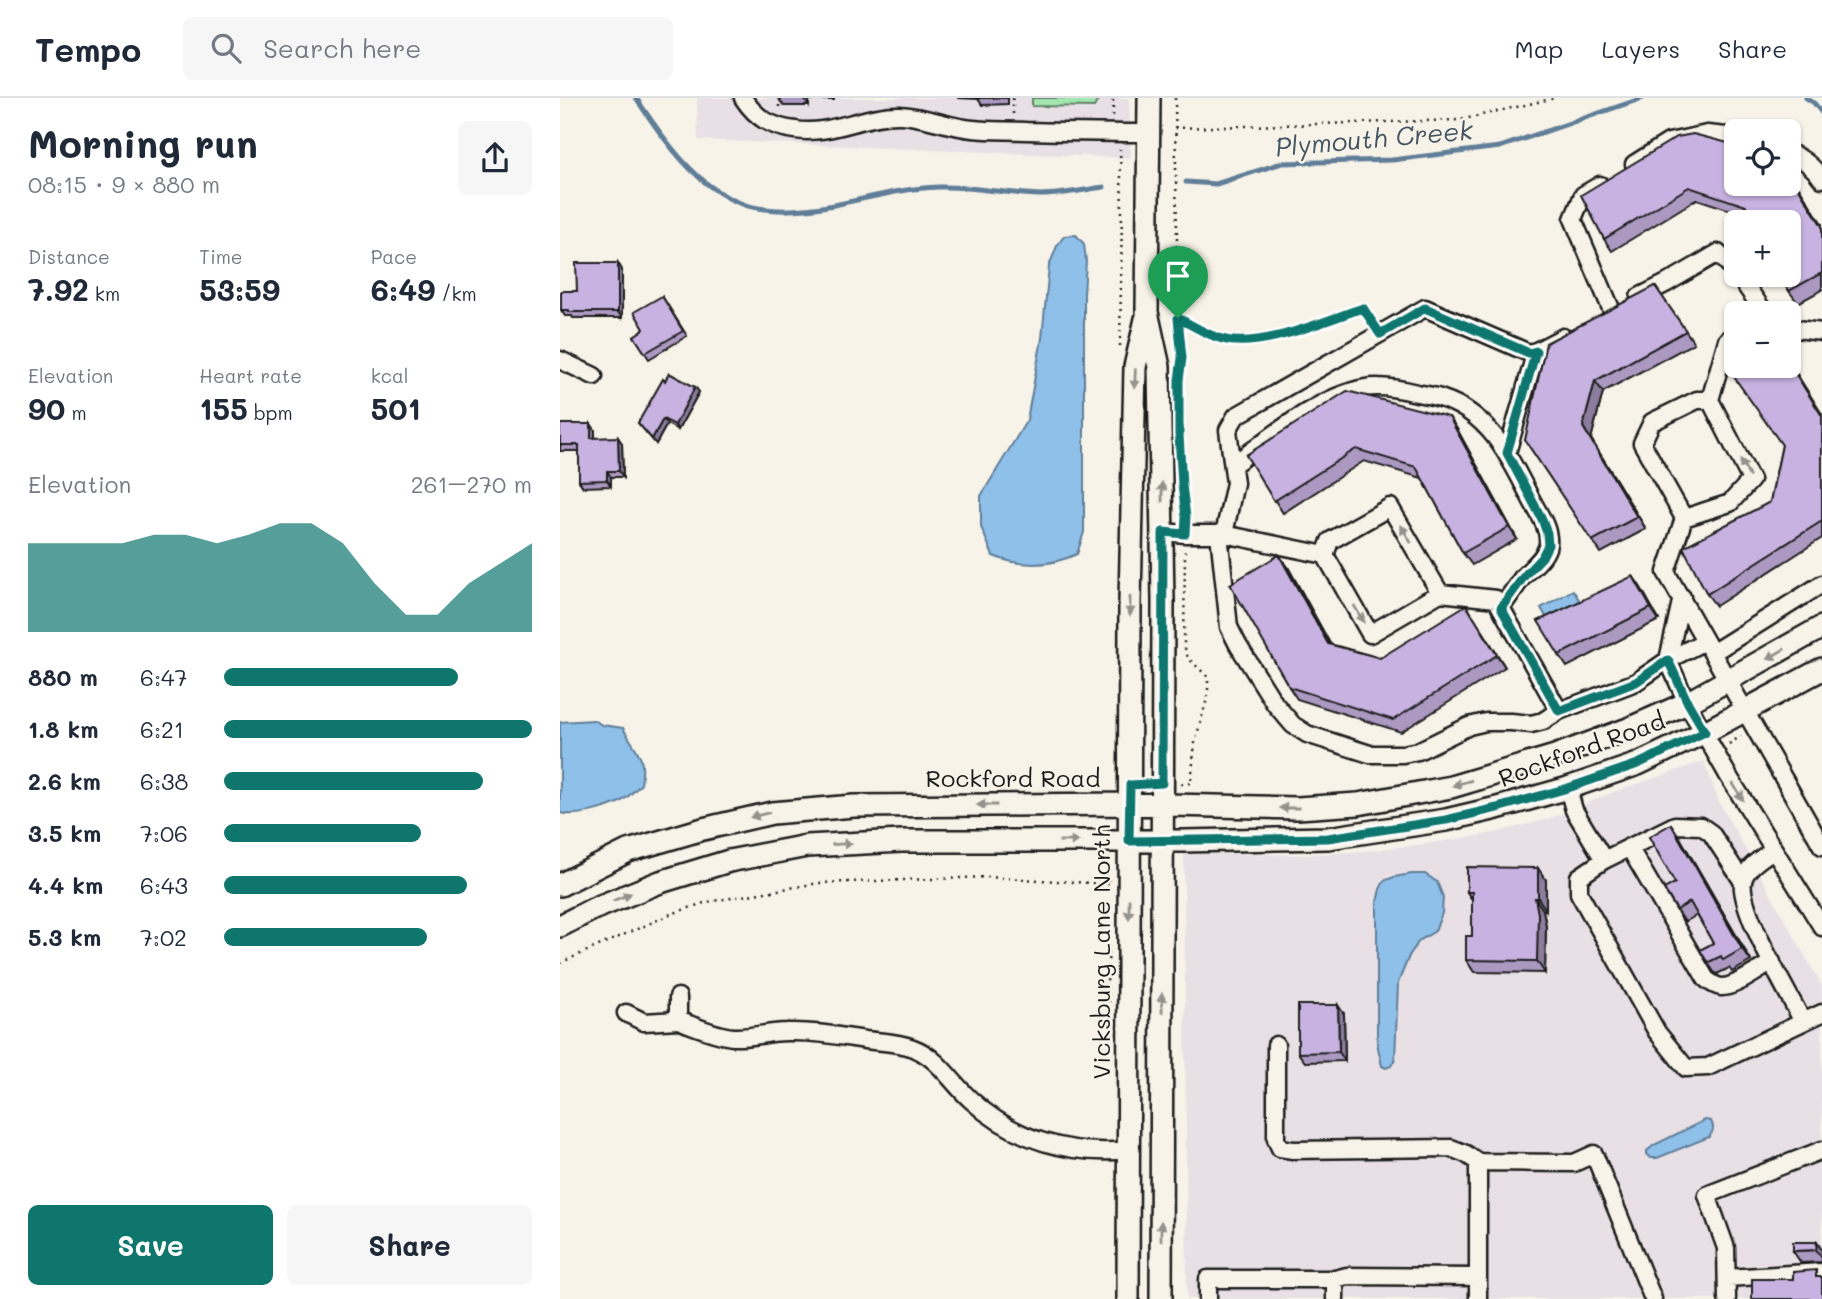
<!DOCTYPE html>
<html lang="en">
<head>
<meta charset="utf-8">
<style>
  :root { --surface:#fff; --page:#f6f6f7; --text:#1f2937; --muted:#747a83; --line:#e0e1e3; --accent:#0f766e }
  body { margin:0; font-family:Mali,sans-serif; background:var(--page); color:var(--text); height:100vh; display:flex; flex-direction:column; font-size:26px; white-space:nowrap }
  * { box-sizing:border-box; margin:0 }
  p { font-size:23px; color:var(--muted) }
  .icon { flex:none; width:38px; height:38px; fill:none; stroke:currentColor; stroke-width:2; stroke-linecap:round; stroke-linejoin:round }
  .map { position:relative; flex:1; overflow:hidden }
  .drawer { display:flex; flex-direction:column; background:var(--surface); width:560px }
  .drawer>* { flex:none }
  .buttons { position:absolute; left:1164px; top:21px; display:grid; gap:14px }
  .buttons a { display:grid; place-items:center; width:77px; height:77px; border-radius:10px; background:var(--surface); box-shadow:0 2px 5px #0004; font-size:35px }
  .pin { position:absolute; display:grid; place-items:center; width:60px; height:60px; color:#fff; margin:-72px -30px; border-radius:50% 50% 50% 0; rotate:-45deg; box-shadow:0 0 7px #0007 }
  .pin .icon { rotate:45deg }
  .round { display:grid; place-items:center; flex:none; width:74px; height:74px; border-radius:10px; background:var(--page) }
  .summary { display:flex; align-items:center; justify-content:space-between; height:119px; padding:0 28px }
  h1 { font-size:38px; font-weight:700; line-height:52px }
  .metrics { display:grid; grid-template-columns:repeat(3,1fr); gap:10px; height:119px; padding:7px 28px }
  .metrics div { display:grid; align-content:center }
  .metrics b { font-size:30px; font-weight:700 }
  .metrics small { font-size:19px; font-weight:400 }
  .metrics p { font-size:19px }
  .chart { height:196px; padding:14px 28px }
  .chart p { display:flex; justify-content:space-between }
  .chart svg { width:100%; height:126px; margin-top:7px; fill:var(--accent); opacity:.7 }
  .cta { display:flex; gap:14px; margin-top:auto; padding:14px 28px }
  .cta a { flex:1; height:80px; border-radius:10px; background:var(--accent); color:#fff; font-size:28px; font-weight:700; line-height:80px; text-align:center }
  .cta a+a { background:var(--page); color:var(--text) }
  ul { padding:0 28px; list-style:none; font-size:23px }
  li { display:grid; grid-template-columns:112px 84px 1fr; align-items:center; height:52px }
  li i { height:18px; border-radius:9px; background:var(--accent) }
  header { display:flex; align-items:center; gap:42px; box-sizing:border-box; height:98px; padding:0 35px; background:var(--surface); border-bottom:2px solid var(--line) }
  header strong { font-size:33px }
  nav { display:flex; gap:38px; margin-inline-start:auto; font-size:24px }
  .search { width:490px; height:63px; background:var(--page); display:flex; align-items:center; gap:18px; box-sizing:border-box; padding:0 24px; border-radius:10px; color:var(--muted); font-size:26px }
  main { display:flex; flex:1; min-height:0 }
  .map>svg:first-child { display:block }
</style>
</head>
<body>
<header>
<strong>Tempo</strong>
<div class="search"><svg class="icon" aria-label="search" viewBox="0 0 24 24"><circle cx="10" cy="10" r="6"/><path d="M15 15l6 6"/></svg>Search here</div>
<nav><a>Map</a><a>Layers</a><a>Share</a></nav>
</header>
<main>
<section class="drawer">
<div class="summary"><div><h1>Morning run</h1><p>08:15 · 9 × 880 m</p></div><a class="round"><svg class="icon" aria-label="share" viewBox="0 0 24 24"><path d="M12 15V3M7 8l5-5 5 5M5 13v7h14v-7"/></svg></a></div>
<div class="metrics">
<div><p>Distance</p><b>7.92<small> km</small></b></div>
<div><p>Time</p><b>53:59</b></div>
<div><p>Pace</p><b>6:49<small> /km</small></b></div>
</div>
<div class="metrics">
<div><p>Elevation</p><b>90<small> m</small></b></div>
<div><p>Heart rate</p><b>155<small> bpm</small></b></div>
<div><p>kcal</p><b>501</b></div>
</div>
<div class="chart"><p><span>Elevation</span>261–270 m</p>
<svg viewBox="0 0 160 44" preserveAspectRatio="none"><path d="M0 44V13L10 13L20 13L30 13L40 10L50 10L60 13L70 10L80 6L90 6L100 13L110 27L120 38L130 38L140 27L150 20L160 13V44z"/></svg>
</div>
<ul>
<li><b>880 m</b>6:47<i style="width:76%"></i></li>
<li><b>1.8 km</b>6:21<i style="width:100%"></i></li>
<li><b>2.6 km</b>6:38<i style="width:84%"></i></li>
<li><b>3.5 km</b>7:06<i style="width:64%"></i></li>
<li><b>4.4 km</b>6:43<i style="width:79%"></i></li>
<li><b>5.3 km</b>7:02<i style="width:66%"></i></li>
</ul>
<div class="cta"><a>Save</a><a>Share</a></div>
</section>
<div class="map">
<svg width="1262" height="1201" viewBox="0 0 1262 1201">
  <rect width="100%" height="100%" fill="#f7f3e8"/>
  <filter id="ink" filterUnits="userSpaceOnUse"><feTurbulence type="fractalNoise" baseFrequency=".0143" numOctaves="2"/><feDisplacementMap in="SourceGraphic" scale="14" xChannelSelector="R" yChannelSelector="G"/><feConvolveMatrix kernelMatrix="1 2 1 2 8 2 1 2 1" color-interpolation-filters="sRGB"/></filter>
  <g filter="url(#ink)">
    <path fill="#e9e0e6" d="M137 0H569L571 60 138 42Z
      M1144 663 1159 704 1262 888V1201H627L624 754 739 757 803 753 865 746 935 735 991 720 1051 695Z"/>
    <path fill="#a4e6b0" stroke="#608166" stroke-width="2" d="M472 0H539L534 9 472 8Z"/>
    <path fill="#8ec0ea" stroke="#607e98" stroke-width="2" d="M516 137 524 146 526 163 524 197V434L517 456C489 469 461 469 433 458L421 429V398L467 322 482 240 489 168 497 148 504 138Z
      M1013 492 1021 505 989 524 981 510Z
      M34 622 42 627 63 630C76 654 86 656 81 686 74 693 67 701 58 705 42 712 17 719 0 715V624Z
      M852 776H865L877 784 883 799 882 815 875 833 859 843 849 858 838 885 835 962 831 968 826 970 822 968 817 945V804L820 791 824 783 834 779Z
      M1145 1022 1151 1023C1154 1029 1154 1033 1149 1039L1097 1060H1091L1087 1056V1053L1094 1047Z"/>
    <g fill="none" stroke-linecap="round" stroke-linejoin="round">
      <path stroke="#607e98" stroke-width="5" d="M76 0C105 44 147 106 205 111 228 114 252 111 274 107 309 100 344 90 379 89 413 88 447 96 480 97 501 97 523 92 544 89
        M1246 0 1254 5 1262 15
        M626 84 656 86 722 65 832 62 940 49 1083 0"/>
      <g stroke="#1c1c1c" stroke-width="21">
        <path id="minor" d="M183 0C196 20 211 29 235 32 271 38 304 16 340 17 365 18 388 29 413 31 430 33 448 32 466 33 507 34 548 35 589 35
          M1228 54C1243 60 1253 68 1262 81
          M1074 66 1109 44 1147 36 1176 39
          M1040 87 1023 97 1013 121 1052 213
          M1178 177 1205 215
          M1079 199 1107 185 1158 155 1176 174
          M1228 230 1262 234
          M0 262 34 278
          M1150 302 1167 242 1176 239
          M947 355 976 253
          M673 367C711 339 757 299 805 290 822 287 841 291 857 295 866 297 875 298 883 301 929 316 949 358 969 397 976 412 990 429 988 446 986 460 970 470 962 480 955 490 948 500 941 510
          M1124 420 1170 405 1191 382 1150 302H1137L1092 324 1082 345 1124 420 1106 474 1262 748
          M603 434 626 436H664L675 385 668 332 676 318 865 210 969 255 976 253 1003 239
          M659 436 669 529 678 547 715 606 733 627 747 636 810 656H843L858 653 909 628 926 624H951L971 626 983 623 999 613
          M664 436 765 457 810 536 880 495 936 501 999 613 1076 584 1108 562 1145 543
          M765 457 770 443 830 409 880 495
          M1122 499 1108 562 1127 605 1169 679 1262 829
          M1152 555 1262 486
          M1008 690 1014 712 1044 762 1019 779V795L1097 934 1126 970 1148 969 1262 915
          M1069 749 1146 881C1151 885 1155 888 1161 889 1174 890 1200 871 1212 864
          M1213 752C1202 760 1186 769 1183 783 1178 811 1229 896 1243 924
          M1044 762 1115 727 1141 728 1151 735 1183 784
          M118 899V922C135 928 154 937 173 939 191 940 209 934 226 934 254 933 279 938 305 942 321 944 338 944 353 950 378 959 392 985 411 1002 454 1042 511 1058 568 1052
          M66 915 84 924 118 922
          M716 947V1041L720 1050 733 1052 891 1050 906 1056 918 1064 1014 1065 1034 1056 1093 1201
          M1167 1180 1262 1174
          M775 1181V1201
          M648 1201V1181H775L787 1178 918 1179
          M918 1201V1064
          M1167 1201 1166 1150 1147 1097 1262 1052"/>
      </g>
      <g stroke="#1c1c1c" stroke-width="26">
        <path id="major" d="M589 0 587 214 599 269 603 502 601 1201
          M0 787 68 753 143 731 212 715 294 708 568 706 738 710 798 706 891 689 995 658 1068 631 1127 605 1262 529
          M0 828 33 811 100 784 169 763 247 748 342 743H623L768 740 886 722 937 710 1008 690 1078 666 1145 634 1262 571
          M568 1201 570 504 575 269 586 221"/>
      </g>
      <path stroke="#1c1c1c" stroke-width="2.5" stroke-dasharray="2 5" stroke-linecap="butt" d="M219 0V13
        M453 0V18
        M615 0 617 140 616 169 619 192 620 214 618 220 622 260 619 279
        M553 18V0
        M615 30 900 22 995 0
        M618 220C632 227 647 237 662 241 700 252 766 222 803 210L811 222
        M560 248 562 111 560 51
        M621 380 626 419
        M1169 646 1181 638
        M621 686 631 685 635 644 648 597V579L628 560 624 547 625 453
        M549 760 547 771 549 785
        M0 865 111 816 147 804 259 785 427 779 549 786
        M549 904 547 885 549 848"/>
      <use href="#minor" stroke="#f7f3e8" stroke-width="16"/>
      <use href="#major" stroke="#f7f3e8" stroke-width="21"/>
    </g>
    <path fill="#ac99c2" stroke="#1c1c1c" stroke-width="2" d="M218 0H274V2H249V8H224Z
      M397 0H448V6L422 7 418 1Z
      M1176 47 1228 86V72L1262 126V192L1238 205 1229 193 1192 119 1137 101 1052 153 1044 141Z
      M58 165 62 172V220H13L12 218H5L1 212 17 193Z
      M1095 188 1134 245 1043 294 1031 341 1086 431 1041 455 965 342Z
      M102 198 127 238 89 261 74 238 84 231Z
      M1228 262 1262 316V440L1156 508 1147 496 1210 404 1222 347Z
      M105 283 135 289 139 294 118 332 107 326 96 346 78 325Z
      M889 319 897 331 957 441 912 467 903 455 862 380 804 363 723 415 686 357Z
      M0 326H31L35 332V340L62 345 63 379H51V388L23 389 19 383V353H0Z
      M719 457 728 469 770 546 820 560 914 519 945 569 841 634 737 601 729 589Z
      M1073 478 1081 490 1099 522 1007 569 999 557Z
      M1119 738 1191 863 1172 874 1169 870 1157 876 1154 874 1146 862 1153 845 1137 817 1125 824 1117 812 1115 785Z
      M986 782V812H983L986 828 985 875 914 874 906 862 912 838V802L907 794Z
      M784 916 785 963 745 964 738 955Z
      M1262 1152V1164L1241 1165 1233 1153Z"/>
    <path fill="#8c7d9e" stroke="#1c1c1c" stroke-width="2" d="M243 0H247L249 2V8Z
      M1228 72 1262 126V128L1228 73Z
      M58 165 62 172V220L58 214Z
      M1035 283 1043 294 1031 341 1086 431 1023 329Z
      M135 289 139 294 118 332 115 327Z
      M889 319 897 331 957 441 949 429Z
      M103 321 107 326 96 346 92 341Z
      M31 326 35 332V346L31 340Z
      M58 339 62 345 63 379 59 373Z
      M47 373 51 379V388L47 382Z
      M719 457 728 469 777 558 768 546Z
      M1073 478 1081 490 1099 522 1091 510Z
      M906 507 914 519 945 569 937 557Z
      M1111 726 1119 738 1191 863 1182 851Z
      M978 770 986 782V812L978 800Z
      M975 800 983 812 986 828 985 875 977 863Z
      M778 907 784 916 785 963 779 954Z
      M1257 1144 1262 1152V1160L1256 1152Z"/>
    <path fill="#c8b2e1" stroke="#1c1c1c" stroke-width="2" d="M1133 36 1176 47V86H1228V73L1262 128V175L1229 193 1221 177H1228V124H1194L1186 108 1129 89 1044 141 1021 97 1117 39Z
      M16 165H58V214H9V212H1V193H17Z
      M1095 188 1126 233 1035 283 1023 329 1077 419 1032 443 965 342 986 245Z
      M102 198 123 233 85 255 74 238 84 231 74 214Z
      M1176 263V268H1228V264L1262 318V423L1147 496 1123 449 1210 404 1222 347 1167 269Z
      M109 275 135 289 115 327 103 321 92 341 78 325 103 281 105 283Z
      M787 293 889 319 949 429 903 455 856 369 796 351 714 403 686 357Z
      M0 326H31V340L58 339 59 373H47V382L19 383V347H0Z
      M719 457 768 546 820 560 906 507 937 557 833 622 729 589 670 486Z
      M1073 478 1091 510 999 557 978 523Z
      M1111 726 1182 851 1163 862 1161 858 1149 864 1146 862 1140 852 1153 845 1130 804 1117 812 1104 791 1115 785 1089 739Z
      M907 769 978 770V800H975L978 816 977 863 906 862V838H912V794H907Z
      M738 907H778L779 954 738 955Z
      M1233 1144H1257L1256 1152 1233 1153Z
      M1256 1172V1179H1262V1201H1192V1181H1233V1174Z"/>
    <defs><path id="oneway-solid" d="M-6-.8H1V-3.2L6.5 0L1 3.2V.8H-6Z" transform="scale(1.75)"/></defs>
    <g fill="#94928c">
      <use href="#oneway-solid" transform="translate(575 281) rotate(92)"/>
      <use href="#oneway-solid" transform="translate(1185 370) rotate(-117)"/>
      <use href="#oneway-solid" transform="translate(602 394) rotate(-91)"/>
      <use href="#oneway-solid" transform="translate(846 436) rotate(-120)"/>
      <use href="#oneway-solid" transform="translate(570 508) rotate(90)"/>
      <use href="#oneway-solid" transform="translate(799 516) rotate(60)"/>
      <use href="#oneway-solid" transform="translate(1216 556) rotate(150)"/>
      <use href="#oneway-solid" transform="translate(902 685) rotate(164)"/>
      <use href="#oneway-solid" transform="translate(1178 694) rotate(59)"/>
      <use href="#oneway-solid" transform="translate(427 707) rotate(180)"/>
      <use href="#oneway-solid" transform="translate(729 710) rotate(-180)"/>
      <use href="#oneway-solid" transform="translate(200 717) rotate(166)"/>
      <use href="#oneway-solid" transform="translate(509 743)"/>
      <use href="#oneway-solid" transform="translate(282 746) rotate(-3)"/>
      <use href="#oneway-solid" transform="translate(62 799) rotate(-22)"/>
      <use href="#oneway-solid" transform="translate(569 811) rotate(90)"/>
      <use href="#oneway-solid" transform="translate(602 905) rotate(-90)"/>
      <use href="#oneway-solid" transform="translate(601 1133) rotate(-90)"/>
    </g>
  </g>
  <g fill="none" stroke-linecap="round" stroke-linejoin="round" filter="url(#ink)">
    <g stroke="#fff" stroke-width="14">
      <path id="route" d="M803 210 820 236 865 210 969 255 976 253 947 355 982 421 987 435 988 447 982 459 965 477 941 510 999 613 1076 584 1108 562 1128 605 1145 634 1078 666 1008 690 937 710 886 722 768 740 569 743 570 687 602 685 603 434 625 436 626 419 622 387 619 336V282L622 260 618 220C632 227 647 237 662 241 700 252 766 222 803 210Z"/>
    </g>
    <use href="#route" stroke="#0f766e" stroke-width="9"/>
  </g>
  <g text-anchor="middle" stroke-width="5" stroke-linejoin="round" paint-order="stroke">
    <g font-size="24" fill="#1c1c1c" stroke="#f7f3e8">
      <text transform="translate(1022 652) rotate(-20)" y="8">Rockford Road</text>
      <text x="453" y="689">Rockford Road</text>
      <text transform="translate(542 854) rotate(-90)" y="8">Vicksburg Lane North</text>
    </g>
    <g font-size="26" font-style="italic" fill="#445564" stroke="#f7f3e8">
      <text transform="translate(814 41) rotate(-5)" y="9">Plymouth Creek</text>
    </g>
  </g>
</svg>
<div class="buttons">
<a><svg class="icon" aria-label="locate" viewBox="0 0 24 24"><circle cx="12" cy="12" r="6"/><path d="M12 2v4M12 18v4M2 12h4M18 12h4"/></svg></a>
<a>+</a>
<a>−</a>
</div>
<div class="pin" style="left:618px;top:220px;background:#1e9e55"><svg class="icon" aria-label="arrive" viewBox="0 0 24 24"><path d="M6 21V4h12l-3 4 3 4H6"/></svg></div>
</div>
</main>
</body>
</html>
